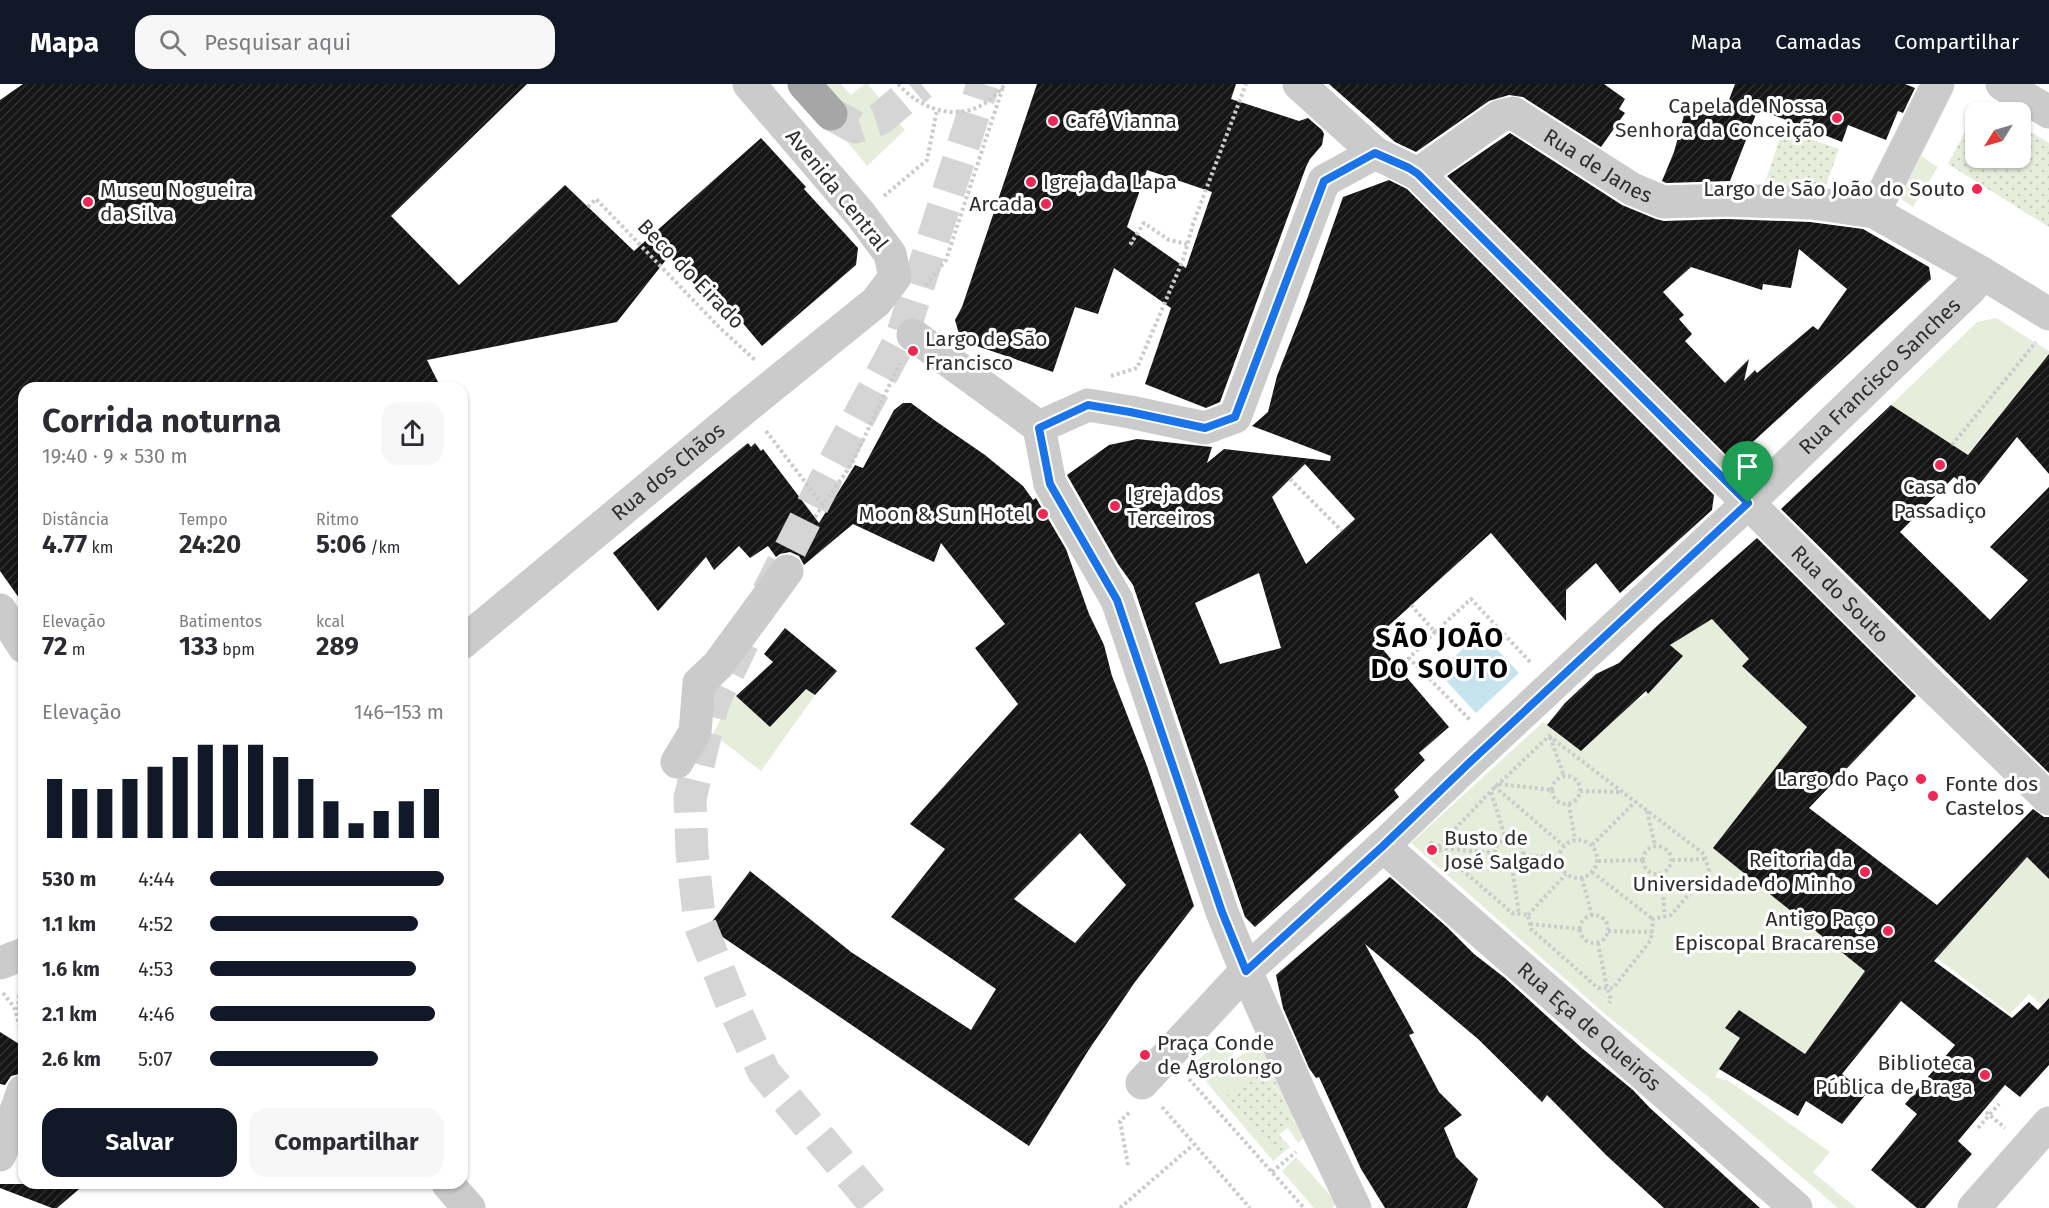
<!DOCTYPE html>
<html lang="pt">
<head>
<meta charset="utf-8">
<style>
  :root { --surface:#fff; --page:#f7f7f7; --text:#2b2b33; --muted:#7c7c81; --accent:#111827 }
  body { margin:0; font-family:"Fira Sans",sans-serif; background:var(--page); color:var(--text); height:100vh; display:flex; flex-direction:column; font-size:22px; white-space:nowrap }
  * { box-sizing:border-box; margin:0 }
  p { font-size:20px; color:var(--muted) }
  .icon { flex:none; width:33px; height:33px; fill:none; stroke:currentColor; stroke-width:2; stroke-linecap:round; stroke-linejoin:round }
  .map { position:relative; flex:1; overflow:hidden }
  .sheet { position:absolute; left:18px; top:298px; width:450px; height:807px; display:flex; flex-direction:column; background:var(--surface); border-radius:18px; box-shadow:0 2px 4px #0004 }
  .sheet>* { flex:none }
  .needle { width:39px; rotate:233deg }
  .fabs { position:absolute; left:1965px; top:18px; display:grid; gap:12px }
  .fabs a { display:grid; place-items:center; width:66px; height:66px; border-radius:12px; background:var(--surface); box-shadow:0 2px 4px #0004; font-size:30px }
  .pin { position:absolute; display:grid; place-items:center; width:51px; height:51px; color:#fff; margin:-62px -26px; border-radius:50% 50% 50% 0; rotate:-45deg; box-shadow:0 0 6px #0007 }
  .pin .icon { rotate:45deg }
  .round { display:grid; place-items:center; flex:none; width:63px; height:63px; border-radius:18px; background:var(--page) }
  .summary { display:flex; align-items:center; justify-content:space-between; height:102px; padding:0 24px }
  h1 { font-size:33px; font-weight:700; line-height:45px }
  .metrics { display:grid; grid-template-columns:repeat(3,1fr); gap:9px; height:102px; padding:6px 24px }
  .metrics div { display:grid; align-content:center }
  .metrics b { font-size:26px; font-weight:700 }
  .metrics small { font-size:16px; font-weight:400 }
  .metrics p { font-size:16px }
  .chart { height:168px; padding:12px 24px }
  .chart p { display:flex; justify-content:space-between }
  .chart svg { width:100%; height:108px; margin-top:6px; stroke:var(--accent); stroke-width:6 }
  .primary-button { display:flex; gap:12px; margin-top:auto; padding:12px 24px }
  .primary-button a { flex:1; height:69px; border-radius:18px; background:var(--accent); color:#fff; font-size:24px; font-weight:700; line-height:69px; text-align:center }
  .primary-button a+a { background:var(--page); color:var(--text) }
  ul { padding:0 24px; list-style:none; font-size:20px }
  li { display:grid; grid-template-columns:96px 72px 1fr; align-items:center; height:45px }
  li i { height:15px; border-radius:8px; background:var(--accent) }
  header { display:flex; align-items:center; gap:36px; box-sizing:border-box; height:84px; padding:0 30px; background:var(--accent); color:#fff }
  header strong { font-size:28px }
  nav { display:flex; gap:33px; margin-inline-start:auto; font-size:21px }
  .search { width:420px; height:54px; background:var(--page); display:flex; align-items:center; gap:15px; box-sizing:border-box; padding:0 21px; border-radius:18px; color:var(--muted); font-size:22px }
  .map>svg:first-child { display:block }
</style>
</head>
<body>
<header>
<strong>Mapa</strong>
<div class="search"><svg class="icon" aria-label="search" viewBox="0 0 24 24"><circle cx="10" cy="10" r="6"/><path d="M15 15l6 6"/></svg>Pesquisar aqui</div>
<nav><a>Mapa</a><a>Camadas</a><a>Compartilhar</a></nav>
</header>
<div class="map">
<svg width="2049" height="1124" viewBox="0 0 2049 1124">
  <defs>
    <pattern id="park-dots" width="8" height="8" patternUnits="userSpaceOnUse" patternTransform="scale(1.5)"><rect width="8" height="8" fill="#e7eddb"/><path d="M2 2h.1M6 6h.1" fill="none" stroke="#c6ccbc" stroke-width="1.8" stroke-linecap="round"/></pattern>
    <pattern id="building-hatch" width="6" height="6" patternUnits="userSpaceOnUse" patternTransform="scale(1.5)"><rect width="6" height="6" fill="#151515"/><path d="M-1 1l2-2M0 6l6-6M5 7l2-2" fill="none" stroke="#2f2f2f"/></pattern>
  </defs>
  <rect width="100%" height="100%" fill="#fff"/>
  <path fill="#e7eddb" d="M810 0H841L851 11 864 0H868L905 46 867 82 828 34Z
    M1921 72 1938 83 1913 123 1900 114Z
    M1996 234 2049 267V270L1967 371 1891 321 1977 238Z
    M1712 535 1750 575 1743 582 1807 643 1733 779 1865 887 1805 970 1739 926 1725 944 1740 954 1715 993 1729 997 1830 1068 1813 1088 1856 1124H1838L1706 1011 1605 930 1411 759 1543 638 1582 667 1633 619 1648 610 1683 573 1670 561Z
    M795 597 815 611 761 687 713 650 724 628 736 612 770 643 794 618Z
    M2027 773 2049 795V914L2042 921 2029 910 2010 930 1937 874Z
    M1260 956 1311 1047 1298 1059 1288 1044 1295 1037 1281 1022 1286 1017 1273 1001 1276 998 1262 981 1226 1012 1278 1073 1273 1077 1192 981 1220 957 1236 975Z
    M1296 1073 1337 1119 1332 1124H1314L1282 1087Z"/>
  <path fill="url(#park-dots)" d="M1975 29 1976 74H2020L2021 42 2049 59V143L1948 80Z
    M1783 45 1839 65 1824 106 1765 98Z
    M1262 981 1277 998 1273 1002 1287 1018 1282 1022 1295 1038 1279 1051 1290 1063 1278 1073 1226 1012Z"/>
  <path fill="#c6e4ee" d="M1481 548 1519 589 1476 629 1438 588Z"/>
  <path fill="url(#building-hatch)" fill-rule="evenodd" d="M23 0H527L391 132 459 201 565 101 634 167 761 54 806 103 804 105 858 164 856 181 762 262 705 194 696 202 669 172 617 238 427 276 441 304H24V521L0 487V16Z
    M1037 0H1236L1231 15 1299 37 1308 34 1322 46 1324 50 1322 61 1310 75 1306 83 1220 318 1206 324 1145 300 1171 224 1114 184 1098 230 1075 223 1053 288 968 259 959 250 955 236 962 223ZM1147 86 1212 108 1186 184 1127 143Z
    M1329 0H1604L1625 15 1619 25 1625 29 1601 63 1523 13 1509 11 1489 17 1416 68 1395 58Z
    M1735 0H1905L1915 4 1903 29 1898 27 1886 56 1848 41 1842 58 1758 25 1730 97 1666 99 1662 97 1674 68 1686 24 1708 32 1714 16 1727 21Z
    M1510 49 1622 121 1656 135 1664 137 1726 135 1810 138 1863 145 1929 183 1931 195 1732 377 1447 92ZM1799 165 1847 205 1818 246 1813 242 1757 289 1755 286 1744 297 1749 275 1725 299 1685 257 1692 250 1679 235 1684 231 1663 208 1691 183 1762 206 1763 200 1791 204Z
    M1389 96 1407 105 1714 411 1712 426 1620 509 1596 479 1566 506V537L1491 449 1374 555 1449 643 1419 669 1425 676 1394 706 1399 713 1255 843 1245 833 1133 501 1118 480 1067 391 1109 361 1137 355 1212 363 1207 379 1224 365 1330 377 1331 372 1252 342 1268 328 1277 292 1306 218 1343 113ZM1305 380 1355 435 1306 480 1272 413ZM1259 489 1281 564 1220 580 1195 519Z
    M2049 270V390L2017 353 1974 407 1954 393 1900 448 1990 536 2028 496 1990 463 2049 403V689L1781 425 1891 321 1968 371Z
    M903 319H911L937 338 985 371 1023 402 1033 416 1036 414 1066 465 1089 530 1104 561 1112 592 1147 682 1194 822 1135 898 1088 967 1029 1062 708 843 750 787 851 868 971 946 996 905 891 833 945 765 910 740 1018 620 975 564 1005 540 941 459 934 478 853 440 804 481 799 472 790 468 780 470 776 473 768 462 750 474 739 462 714 486 706 473 658 527 613 469 748 359 751 363 755 359 761 367 763 365 819 439 855 381 863 384 894 326ZM1080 749 1126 801 1075 859 1014 815Z
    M1757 454 1916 612 1809 724 1937 821 2033 725 2044 733H2049V795L2027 773 1934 877 2012 934 2029 918 2038 926 2049 914V981L2020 1013 2005 1001 1958 1057 1972 1070 1925 1124H1917L1871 1086 1917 1030 1905 1020 1955 961 1901 917 1842 990 1866 1010 1842 1040 1806 1017 1798 1032 1719 985 1740 954 1725 944 1739 926 1805 970 1865 887 1713 764 1807 643 1742 582 1749 575 1712 535 1670 561 1683 572 1648 610 1646 607 1581 667 1547 641 1565 619 1596 590 1619 579 1658 541Z
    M785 544 837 587 815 611 806 605 770 643 736 612 773 578 764 570Z
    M1390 793 1447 843 1474 870 1505 894 1583 965 1633 1006 1650 1024 1760 1124H1664L1606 1071 1547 1011 1542 1018 1478 955 1365 860 1414 949 1409 951 1439 1008 1462 1031 1444 1044 1456 1073 1478 1095 1467 1124H1385L1361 1085 1319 993 1316 994 1309 984 1283 924 1276 891Z
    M0 948 24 963V989L11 992 5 1001 0 1000Z
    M0 1100H85L57 1124H52L0 1104Z"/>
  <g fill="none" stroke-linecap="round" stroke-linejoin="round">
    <path stroke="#d5d5d5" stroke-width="33" stroke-dasharray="33 16" stroke-linecap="butt" d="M831 30 855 43 880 35 921 0
      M768 509 833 381 901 255 983 0
      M743 558 713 619 690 714 692 768 700 841 733 922 764 988 878 1124"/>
    <path stroke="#cbcbcb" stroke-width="4" stroke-dasharray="3 3" stroke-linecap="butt" d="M898 0C922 27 961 40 992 14 997 10 1001 5 1005 0
      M884 112 927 76 937 26
      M588 123 596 115 719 243 756 277
      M1133 160 1131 159 1144 139 1169 156 1187 160
      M926 201 946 176 1003 3
      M1111 292 1137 284 1183 176 1193 140 1246 0
      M766 347 822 420
      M1952 361 2036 258
      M1290 395 1342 447
      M815 433 851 381 900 279
      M1411 521 1435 548 1409 574 1470 636
      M1435 548 1471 515 1532 580
      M1550 653 1564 692
      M1552 706a14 14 0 1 1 28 0a14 14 0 1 1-28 0Z
      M1499 700 1552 706
      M1494 702 1564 762
      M1580 707 1621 708
      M1491 708 1506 756
      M1569 720 1575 756
      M1647 727 1655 762
      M1495 769a14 14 0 1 1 28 0a14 14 0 1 1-28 0Z
      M1559 775a19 19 0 1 1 38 0a19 19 0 1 1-38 0Z
      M1430 758 1512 829 1528 831 1531 845 1598 904H1613L1651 856 1653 835 1671 831 1709 787 1704 770 1549 652 1491 707 1437 764
      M1592 761 1635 718
      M1643 776a14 14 0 1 1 28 0a14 14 0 1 1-28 0Z
      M1439 764 1495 769
      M1523 771 1559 774
      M1672 776 1706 775
      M1598 777 1643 776
      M1512 783 1519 830
      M1592 788 1653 835
      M1661 789 1665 832
      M1582 794 1592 832
      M1528 831 1566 790
      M1580 845a14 14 0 1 1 28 0a14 14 0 1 1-28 0Z
      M1530 840 1580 845
      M1608 847 1652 848
      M1598 859 1607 904 1611 915 1609 919
      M3 909 14 923 23 954
      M18 932 19 909 23 905
      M1189 995 1304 1124
      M1162 1023 1250 1124
      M1986 1028 2005 1044
      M1978 1044 1999 1020
      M1128 1081 1120 1037 1131 1027
      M1272 1088 1296 1068
      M1120 1124 1193 1061"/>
    <g stroke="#cbcbcb" stroke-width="33">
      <path id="s1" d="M1299 0 1375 69 1418 90 1928 598 2049 715"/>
      <path d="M2002 0 2049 28"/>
      <path id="s2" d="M1418 90 1500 32 1513 29 1632 105 1663 118 1726 116 1812 119 1874 128 1938 0"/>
      <path d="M1874 128 1982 189 2049 230"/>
      <path d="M913 251 1039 343 1050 400 1117 516 1222 828 1246 887 1301 1011 1355 1124"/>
      <path d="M1039 343 1088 321 1130 328 1205 344 1235 333 1324 97 1375 69"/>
      <path d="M0 526 24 563"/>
      <path id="s3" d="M462 559 746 323 876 218 895 193 890 170 861 131 749 0"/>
      <path d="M677 678 695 648 699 599 718 581 787 487"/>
      <path id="s4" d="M1383 762 1796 1124"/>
      <path d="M0 879 24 870"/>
      <path id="s5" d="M1142 999 1246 887 1383 762 1468 680 1748 419 1971 204 1982 189"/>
      <path d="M0 1071 23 1007"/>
      <path d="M448 1100 469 1124"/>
      <path d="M1974 1124 2049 1039"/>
    </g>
    <path stroke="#a6a6a6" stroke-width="33" d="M804 0 831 30"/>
  </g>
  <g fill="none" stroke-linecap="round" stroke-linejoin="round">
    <g stroke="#fff" stroke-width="12">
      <path id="route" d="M1375 69 1409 84 1418 90 1748 419 1468 680 1383 762 1246 887 1222 828 1117 516 1050 400 1039 344 1088 321 1130 328 1205 344 1235 333 1324 97Z"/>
    </g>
    <use href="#route" stroke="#1a73e8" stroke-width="8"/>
  </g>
  <g fill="#ef2754" stroke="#fff" stroke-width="2">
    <circle cx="1837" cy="34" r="6"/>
    <circle cx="1053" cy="37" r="6"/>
    <circle cx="1031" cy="98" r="6"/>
    <circle cx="1977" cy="105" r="6"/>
    <circle cx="88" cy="118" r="6"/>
    <circle cx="1046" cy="120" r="6"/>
    <circle cx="913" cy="267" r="6"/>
    <circle cx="1940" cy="381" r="6"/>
    <circle cx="1115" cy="422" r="6"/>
    <circle cx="1043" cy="430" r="6"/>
    <circle cx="1921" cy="695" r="6"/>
    <circle cx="1933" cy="712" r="6"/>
    <circle cx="1432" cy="766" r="6"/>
    <circle cx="1865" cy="788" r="6"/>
    <circle cx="1888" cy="847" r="6"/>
    <circle cx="1145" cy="971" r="6"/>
    <circle cx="1985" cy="991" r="6"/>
  </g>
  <g text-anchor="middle" stroke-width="6" stroke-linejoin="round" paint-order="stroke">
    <g font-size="21" fill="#2e2e2e" stroke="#fff" text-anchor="end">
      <text x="1825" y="29">Capela de Nossa<tspan x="1825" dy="24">Senhora da Conceição</tspan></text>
      <text x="1065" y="44" text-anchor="start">Café Vianna</text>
      <text x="1043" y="105" text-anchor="start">Igreja da Lapa</text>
      <text x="1965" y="112">Largo de São João do Souto</text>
      <text x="100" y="113" text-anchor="start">Museu Nogueira<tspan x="100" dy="24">da Silva</tspan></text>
      <text x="1034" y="127">Arcada</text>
      <text x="925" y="262" text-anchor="start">Largo de São<tspan x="925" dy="24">Francisco</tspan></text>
      <text x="1940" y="410" text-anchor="middle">Casa do<tspan x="1940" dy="24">Passadiço</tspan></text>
      <text x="1127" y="417" text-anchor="start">Igreja dos<tspan x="1127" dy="24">Terceiros</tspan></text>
      <text x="1031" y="437">Moon &amp; Sun Hotel</text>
      <text x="1909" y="702">Largo do Paço</text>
      <text x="1945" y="707" text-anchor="start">Fonte dos<tspan x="1945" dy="24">Castelos</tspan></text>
      <text x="1444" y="761" text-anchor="start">Busto de<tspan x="1444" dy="24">José Salgado</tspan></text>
      <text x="1853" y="783">Reitoria da<tspan x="1853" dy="24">Universidade do Minho</tspan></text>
      <text x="1876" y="842">Antigo Paço<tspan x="1876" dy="24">Episcopal Bracarense</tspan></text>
      <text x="1157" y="966" text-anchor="start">Praça Conde<tspan x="1157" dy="24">de Agrolongo</tspan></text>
      <text x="1973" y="986">Biblioteca<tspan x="1973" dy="24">Pública de Braga</tspan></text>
    </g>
    <g font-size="21" fill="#2e2e2e" stroke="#fff">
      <text dy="7" stroke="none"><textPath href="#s2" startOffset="214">Rua de Janes</textPath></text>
      <text transform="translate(837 106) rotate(51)" y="7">Avenida Central</text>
      <text transform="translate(691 190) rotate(46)" y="7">Beco do Eirado</text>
      <text dy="7" stroke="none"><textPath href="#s5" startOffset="1022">Rua Francisco Sanches</textPath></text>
      <text dy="7" stroke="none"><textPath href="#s3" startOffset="268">Rua dos Chãos</textPath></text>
      <text dy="7" stroke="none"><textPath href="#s1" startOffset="746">Rua do Souto</textPath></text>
      <text dy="7" stroke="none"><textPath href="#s4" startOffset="274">Rua Eça de Queirós</textPath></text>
    </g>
    <g font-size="27" font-weight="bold" letter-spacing="1.5" fill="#000" stroke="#fff">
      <text x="1440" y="563">SÃO JOÃO<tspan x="1440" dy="31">DO SOUTO</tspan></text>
    </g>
  </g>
</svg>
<div class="fabs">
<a><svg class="needle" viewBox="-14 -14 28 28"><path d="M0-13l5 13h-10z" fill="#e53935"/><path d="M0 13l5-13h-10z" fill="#7c7c81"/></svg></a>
</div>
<div class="pin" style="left:1748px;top:419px;background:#1e9e55"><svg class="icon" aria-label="arrive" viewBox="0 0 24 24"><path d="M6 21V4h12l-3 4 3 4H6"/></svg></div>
<section class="sheet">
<div class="summary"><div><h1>Corrida noturna</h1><p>19:40 · 9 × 530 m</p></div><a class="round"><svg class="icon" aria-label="share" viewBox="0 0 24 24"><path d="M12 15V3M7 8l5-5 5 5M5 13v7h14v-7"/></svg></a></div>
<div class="metrics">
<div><p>Distância</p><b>4.77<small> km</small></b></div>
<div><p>Tempo</p><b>24:20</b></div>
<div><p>Ritmo</p><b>5:06<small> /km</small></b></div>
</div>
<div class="metrics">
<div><p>Elevação</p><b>72<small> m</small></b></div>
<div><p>Batimentos</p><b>133<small> bpm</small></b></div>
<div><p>kcal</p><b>289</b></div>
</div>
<div class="chart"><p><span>Elevação</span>146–153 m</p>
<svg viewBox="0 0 160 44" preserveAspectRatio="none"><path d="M5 44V20M15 44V24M25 44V24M35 44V20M45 44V15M55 44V11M65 44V6M75 44V6M85 44V6M95 44V11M105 44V20M115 44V29M125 44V38M135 44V33M145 44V29M155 44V24"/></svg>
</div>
<ul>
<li><b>530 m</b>4:44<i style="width:100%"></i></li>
<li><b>1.1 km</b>4:52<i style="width:89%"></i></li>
<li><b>1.6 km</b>4:53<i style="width:88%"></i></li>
<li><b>2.1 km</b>4:46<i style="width:96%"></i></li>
<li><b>2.6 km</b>5:07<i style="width:72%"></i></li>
</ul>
<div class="primary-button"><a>Salvar</a><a>Compartilhar</a></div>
</section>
</div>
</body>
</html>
